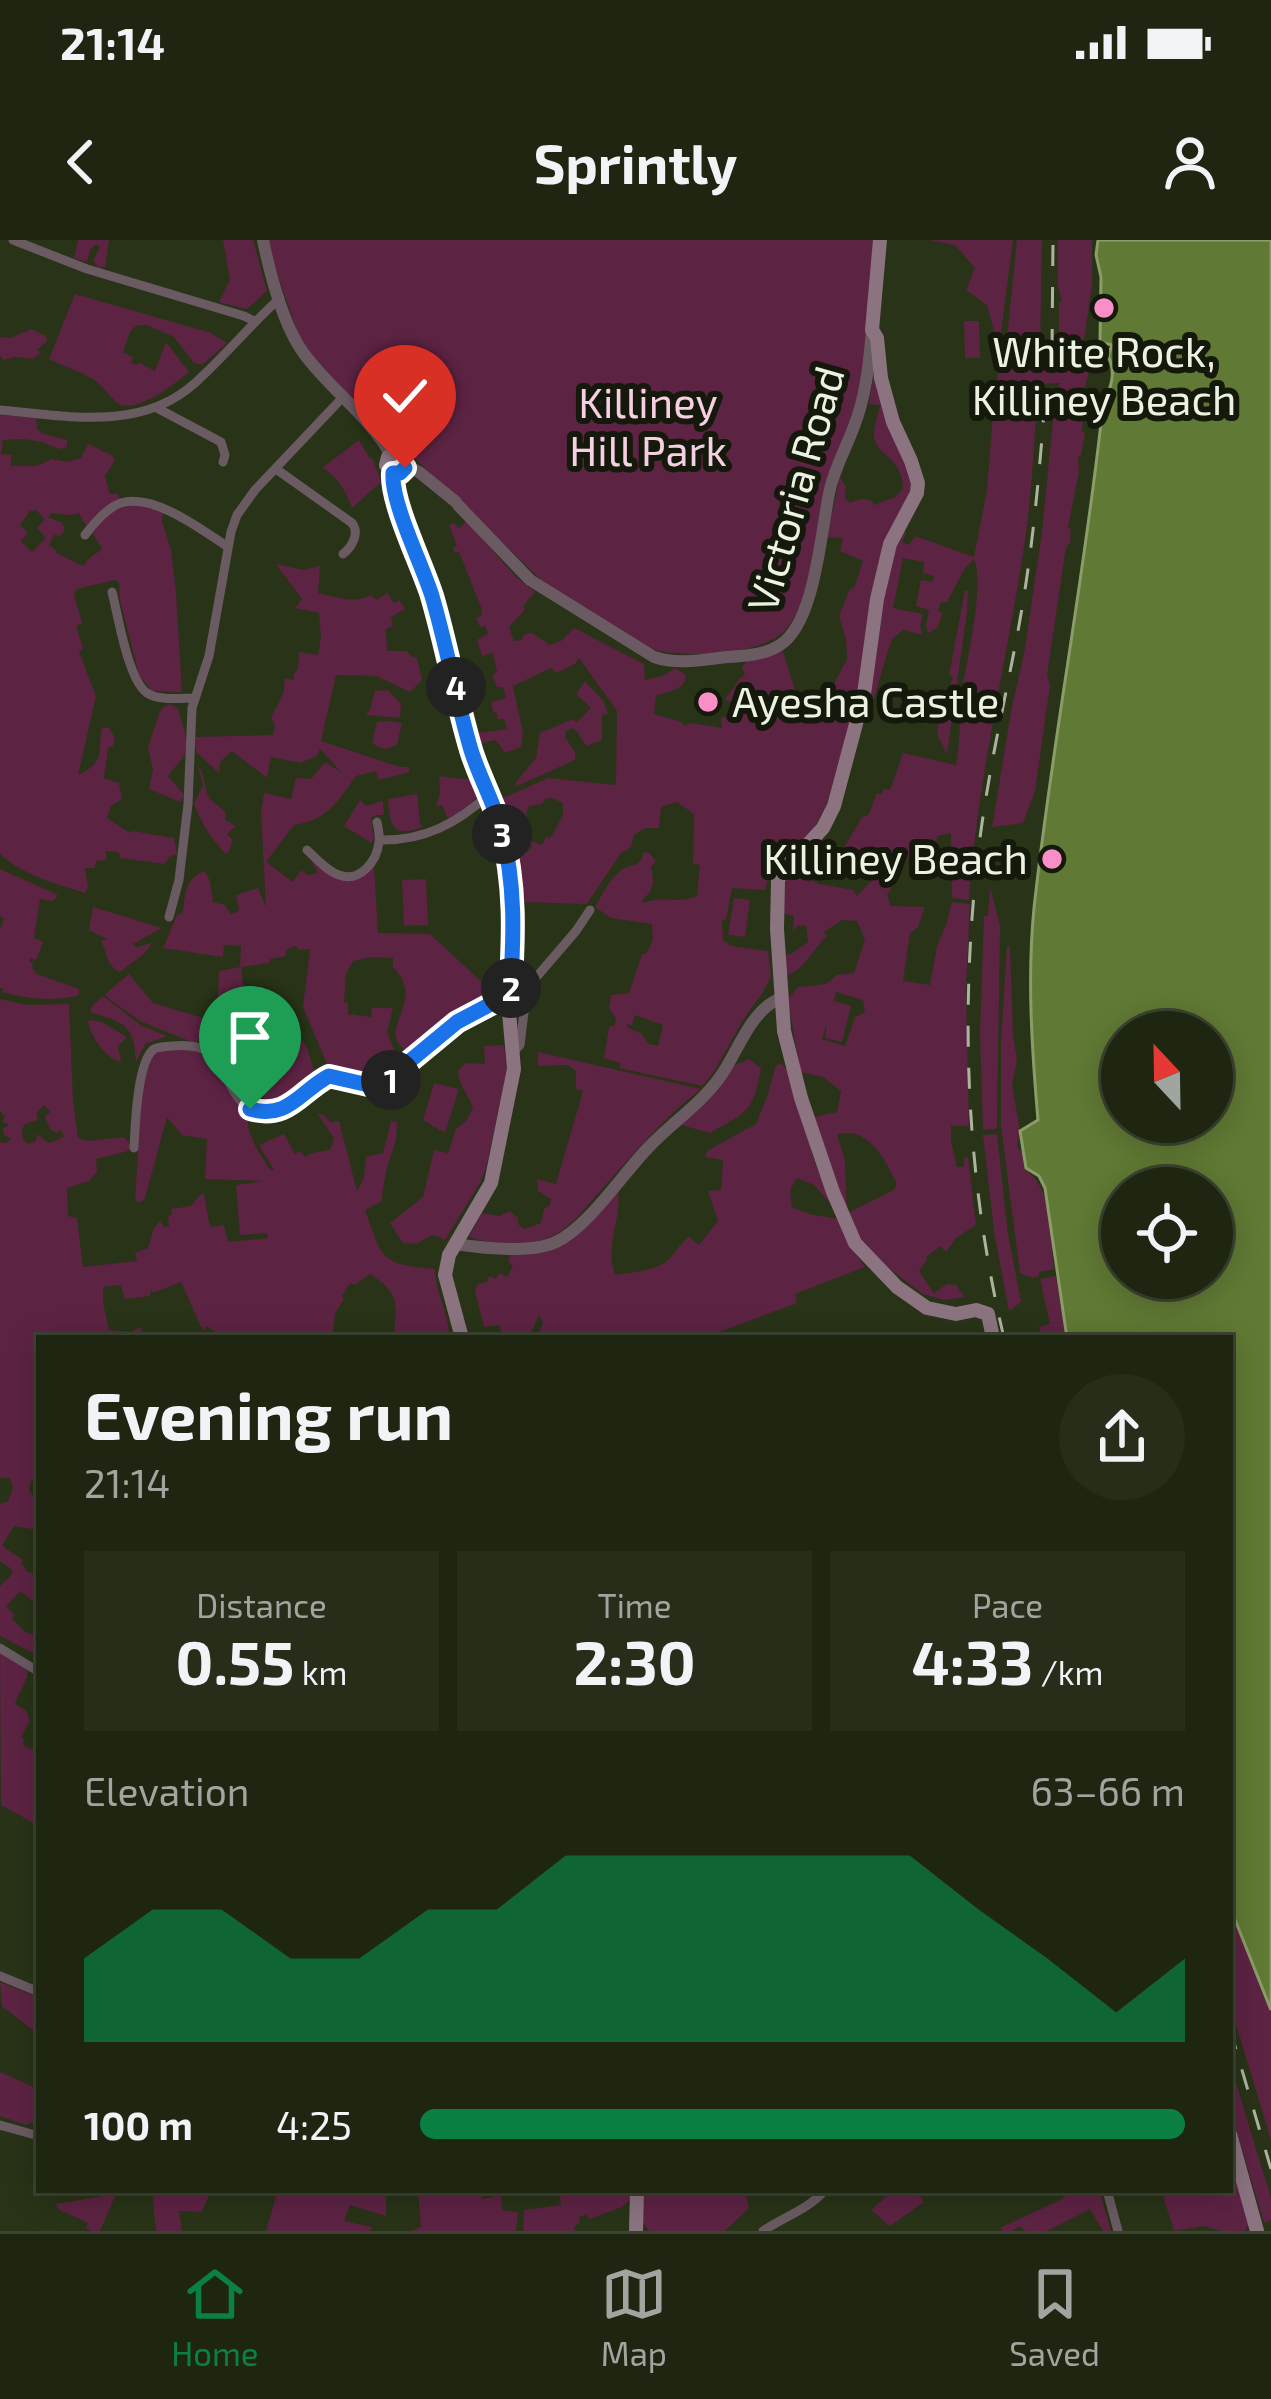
<!DOCTYPE html>
<html lang="en">
<head>
<meta charset="utf-8">
<style>
  :root { --surface:#1e2611; --page:#262e1a; --text:#f1f3f6; --muted:#a1a59f; --line:#3c4331; --accent:#0b8043 }
  body { margin:0; font-family:"Exo 2",sans-serif; background:var(--page); color:var(--text); height:100vh; display:flex; flex-direction:column; font-size:45px; white-space:nowrap }
  * { box-sizing:border-box; margin:0 }
  p { font-size:39px; color:var(--muted) }
  .icon { flex:none; width:66px; height:66px; fill:none; stroke:currentColor; stroke-width:2; stroke-linecap:round; stroke-linejoin:round }
  .map { position:relative; flex:1; overflow:hidden }
  .details { position:absolute; left:36px; top:1095px; width:1197px; height:858px; display:flex; flex-direction:column; background:var(--surface); border-radius:0px; box-shadow:0 6px 30px #0003,0 0 0 3px var(--line) }
  .details>* { flex:none }
  .needle { width:78px; rotate:338deg }
  .fabs { position:absolute; left:1101px; top:771px; display:grid; gap:24px }
  .fabs a { display:grid; place-items:center; width:132px; height:132px; border-radius:50%; background:var(--surface); box-shadow:0 6px 30px #0003,0 0 0 3px var(--line); font-size:60px }
  .pin { position:absolute; display:grid; place-items:center; width:102px; height:102px; color:#fff; margin:-123px -51px; border-radius:50% 50% 50% 0; rotate:-45deg; box-shadow:0 0 12px #0007 }
  .pin .icon { rotate:45deg }
  .km { position:absolute; width:60px; height:60px; margin:-30px; border-radius:50%; background:#222; color:#fff; font-size:33px; line-height:60px; text-align:center }
  .round { display:grid; place-items:center; flex:none; width:126px; height:126px; border-radius:63px; background:var(--page) }
  .overview { display:flex; align-items:center; justify-content:space-between; height:204px; padding:0 48px }
  h1 { font-size:66px; font-weight:700; line-height:90px }
  .metrics { display:grid; grid-template-columns:repeat(3,1fr); gap:18px; height:204px; padding:12px 48px }
  .metrics div { display:grid; align-content:center; border-radius:0px; background:var(--page); text-align:center }
  .metrics b { font-size:60px; font-weight:700 }
  .metrics small { font-size:33px; font-weight:400 }
  .metrics p { font-size:33px }
  .chart { height:336px; padding:24px 48px }
  .chart p { display:flex; justify-content:space-between }
  .chart svg { width:100%; height:216px; margin-top:12px; fill:var(--accent); opacity:.7 }
  ul { padding:0 48px; list-style:none; font-size:39px }
  li { display:grid; grid-template-columns:192px 144px 1fr; align-items:center; height:90px }
  li i { height:30px; border-radius:15px; background:var(--accent) }
  .status { display:flex; justify-content:space-between; align-items:center; height:84px; padding:0 60px; background:var(--surface); direction:ltr }
  .status svg { height:33px; fill:currentColor }
  header { display:flex; justify-content:space-between; align-items:center; height:156px; padding:0 48px; background:var(--surface); font-size:54px; font-weight:700 }
  .tab-bar { display:flex; justify-content:space-around; align-items:center; height:168px; border-top:3px solid var(--line); background:var(--surface); font-size:33px; color:var(--muted) }
  .tab-bar a { display:grid; justify-items:center; gap:6px }
  .tab-bar .current { color:var(--accent) }
  .map>svg:first-child { display:block }
</style>
</head>
<body>
<div class="status"><b>21:14</b><svg viewBox="0 0 49 12"><path d="M0 12V9h3v3zM5 12V6h3v6zM10 12V3h3v9zM15 12V0h3v12zM26 1h20v11H26zM47 4h2v5h-2z"/></svg></div>
<header><svg class="icon" aria-label="back" viewBox="0 0 24 24"><path d="M15 5l-7 7 7 7"/></svg>Sprintly<svg class="icon" aria-label="person" viewBox="0 0 24 24"><circle cx="12" cy="8" r="4"/><path d="M4 21q1-7 8-7t8 7"/></svg></header>
<div class="map">
<svg width="1271" height="1991" viewBox="0 0 1271 1991">
  <rect width="100%" height="100%" fill="#283317"/>
  <path fill="#5d2343" fill-rule="evenodd" d="M78 0H109L105 27H98L93 21 100 7 96 4 90 10 87 22 74 18Z
    M223 0H253L267 51 247 69 219 62 230 40Z
    M267 0H875C872 49 870 108 858 155 848 191 831 223 823 260 815 297 812 363 784 391 761 415 683 419 652 409L546 345 344 150 302 104 273 23Z
    M929 0H1013L999 109 987 65 966 50 975 28 955 5Z
    M1017 0H1042L1040 112 1065 110 1066 102H1059V62L1062 61 1058 47V0H1092V46L1083 106 1089 132 1084 150 1091 164 1084 170 1082 191 1085 193 1081 216 1078 217 1079 231 1068 288 1071 289 1070 303 1066 307 1047 435 1050 445 1035 551 1023 583 992 587 1012 466 1024 414 1042 292 1056 149 1061 143 1038 144C1034 203 1032 262 1022 320 1004 433 977 545 969 660L952 658 951 593 937 596 936 608 922 604 914 607 902 629H898L887 644 891 648 887 655 891 666 925 667 918 687 910 693 903 741 930 745 937 706 946 685 952 662 970 664 966 748 969 886H951V902L957 927H964V917H968L976 985 956 998 946 1012 941 1006 926 1017 927 1020 919 1031 934 1053 947 1044 956 1045 965 1057 944 1060 923 1054 883 1024 862 1003 848 973 894 950 897 944C888 926 878 903 858 895 852 892 844 894 837 894L845 921 847 970 814 877 837 872 841 851 823 837 800 832 788 759 798 747 826 744 837 735 854 733 865 699 857 681 842 680 824 692 827 696C812 710 806 729 786 736L784 715 791 714 808 702 806 686 798 685 793 691 794 676 783 673 785 639 787 635 804 637 819 644 854 650 857 656 877 635 865 627 845 621 842 615 846 611 844 608 862 577 868 575 877 553 881 554 884 549 890 550 903 513 956 525C961 500 959 475 962 450 967 420 985 343 974 319L965 328 947 362H941L938 371 943 373 937 388 928 393 926 385 929 370 916 366 921 340 932 342 934 336 923 333 924 322 903 318 893 368 923 374 920 386 923 395 903 390 893 398 889 407 873 462 865 468 880 359 899 290 906 293 902 302 909 305 915 296 974 317 987 250 995 147 1008 88ZM836 752 863 760 865 772 855 777 845 806 822 799 827 783 825 798 842 802 851 766 834 761Z
    M75 54 211 93 227 103 202 125 194 123 174 97 147 85H138L131 90 123 112 133 117 131 123 137 125 138 122 155 131 166 102 189 132C175 144 140 171 121 165 113 162 103 145 93 139 79 131 63 126 49 119Z
    M964 81H979L980 118H965Z
    M31 89 46 96 47 101 37 110 41 113 33 119 15 117 3 120 0 115V97L11 98Z
    M874 133 915 243 906 264 860 452 827 563 811 595 784 619C771 623 767 638 766 650L732 648 726 680H722L723 700 731 706 768 711 771 736 763 752 743 780 714 832 702 846 619 828 620 823 604 818 609 787 615 785 616 779 609 768 611 755 629 753 642 714H646L653 700 652 684 611 678 595 667C605 650 614 627 636 625L642 619 643 613 648 612 656 621 651 627C654 643 655 649 642 660L643 663C661 656 680 664 697 656L700 625 693 624 694 574 677 562 661 567 659 588H645L634 595 631 607 621 613 587 664 518 662 513 618 517 610 523 609 527 612 532 607 530 601 542 605 546 596 549 598 552 596 563 575V563L551 558 545 559 542 564 529 566 526 574 529 583 516 604 508 606 496 561 548 538 616 545 617 471 579 418 575 424 556 433 551 428 513 446 523 493 521 507 505 513 496 500 473 505 470 494 507 489 504 479H498L496 472H493L491 462 506 458 503 447H497L492 435 497 432 493 413 482 416 477 400 488 394 485 386 480 387 476 378 482 376 481 367 459 312 454 313 453 308 457 306 449 285 454 283 459 288 467 281 516 337 535 352 523 366 525 370 509 387 514 401 521 400 525 394 532 393 550 405 561 401 574 388 644 424 645 440 663 436 675 428 686 435C686 450 668 451 656 456L654 474 682 482 684 486 691 483 722 488 721 477 730 476 732 462 725 460 739 439 745 435 742 428 746 422 782 409 795 450 798 471 826 459 847 419 846 399 839 376 850 349 854 348 863 321 840 311 843 298 827 297 840 237 846 247 845 258 850 263C858 259 869 256 874 265L895 257 903 249C902 215 876 216 874 196 873 187 879 173 880 165L869 164ZM635 775 663 785 658 806 648 804 642 794 627 787V784L632 785Z
    M0 175 36 178 37 189 43 194 67 200V207L59 209 42 202 23 199 3 200 1 214 11 215V226H36L52 219 67 222 81 218 88 204 113 216 115 220 105 236 110 254H118L120 260 111 264 86 286 79 273 71 275 51 273 48 277 62 283 65 289 60 296 54 295 49 305 56 310V313L84 326 87 320 102 309 91 291C117 266 127 258 163 273L162 282 171 310 176 352 182 452 152 451 139 435 120 360 119 342 114 340C101 344 90 345 77 349L74 354 82 383 76 386 83 409 79 412 96 456 78 535C106 522 97 513 102 488H109L115 498 113 506 108 508 104 538 119 543 122 559 111 566 107 578 130 593 133 591 174 598 177 614 169 617 165 624 120 618 119 612 106 611V620L96 621 95 628H85L88 647 85 653C55 643 24 636 0 614ZM36 270 45 279 37 288 46 298 32 312 21 301 28 293 20 285 30 271Z
    M359 200 369 217 373 219 381 242 352 268C348 254 335 233 322 228Z
    M276 324 304 330 320 326 318 353C336 357 354 364 371 355L377 360 387 353 394 363 399 360 405 369 391 377 393 386 386 389 387 411H407L412 417 417 418 422 440 410 452 376 436 336 435 321 501 400 527H408L410 532 378 540 376 531 356 536C338 562 326 581 294 585L266 622 293 642 301 630 308 635 318 633 311 620 334 636 361 637 374 626 378 693 430 694 486 746 500 745 501 750 470 761 411 814C369 790 430 765 393 727V718L372 717 353 721 346 734 344 762 348 763V774L371 777 372 768H393L387 792 401 827 381 840 329 829 303 767 310 709 300 710 295 706 286 710V716L270 719 269 723 241 727 250 801H216L219 731 240 727 241 706 224 705 223 717 163 708 177 675 183 673C185 654 185 638 205 631L210 641 213 662 225 665 231 674 236 673 239 669 236 655 258 648 266 667 261 572 264 553 291 559 296 538 311 539 325 522 342 533 320 509 317 516 300 523 271 517 267 538 232 511 220 522 219 533 196 512 195 497 273 495 275 485 271 478C276 465 287 454 284 438L293 440 295 431 298 430 299 412 318 415 321 397 319 373 295 368 302 359Z
    M965 350 968 351 967 372 947 514 937 494 942 459H946L953 437 949 435Z
    M585 441 604 462 608 474 602 475V500L586 506 576 490 571 488 566 491 565 497 575 512V520L515 547 516 542 536 518 540 493 573 479 577 482 591 468 576 454Z
    M388 450 401 464 400 478 366 475 370 469 375 451Z
    M169 464 178 468C181 484 193 504 182 519 177 525 172 530 168 536L184 555 180 562 149 549 153 530 148 507 159 474 162 468Z
    M389 481 402 483 397 504C387 511 382 510 372 503L377 482Z
    M198 526C206 536 203 546 209 557 213 564 221 566 226 574L225 580 236 586 227 594 233 600 228 613H225C212 600 200 581 194 564L203 545Z
    M439 536 473 540 479 555 463 571 448 579 442 565 436 567 440 553Z
    M417 554 420 584 423 587C392 599 390 585 388 559Z
    M360 560 366 566 383 561 384 575H377L371 578 374 600 371 603 344 586Z
    M0 629 58 655 53 661 40 659 34 698 43 702 36 720 30 718 29 721 33 724 32 728 37 734 79 749V755C56 762 26 759 2 752L3 748H0V689L4 678 0 676Z
    M426 639 428 685 404 686 402 640Z
    M990 647 1000 686 997 886 996 889 983 890 980 792 984 676H988Z
    M734 658 750 660 745 697 728 695Z
    M93 667 162 688 133 704 137 707 152 703 145 713 120 732C107 726 107 713 101 701L107 699 89 690Z
    M1007 706 1010 707 1013 794 1017 820 1012 845 1020 891 1017 906 1023 914 1024 929C1054 946 1050 998 1054 1029L1039 1032V1036L1033 1038 1020 1033 1001 886V802Z
    M129 734 153 763 203 778 197 804 142 782 109 759 105 754Z
    M103 756 142 786 167 796 145 804 136 822C134 784 125 783 90 772L94 764Z
    M0 759 27 765 69 764 73 860 78 898 88 901 125 897 131 907 128 911 96 919 97 932 89 941 67 948 68 976 77 978 83 1027 137 1021 135 1013 148 1008 154 988 160 981 164 987 169 986 168 977 172 975 171 969 191 966 200 955 204 954 210 987 224 985 228 1002 268 998 267 993 240 995 236 945 264 941 205 939 207 899 182 895 167 877 145 958 141 962 135 961 142 846 153 814C205 793 221 834 248 870 244 893 259 911 270 930H274L259 905 284 894 295 914 300 911 305 917 312 913 330 910 334 898 317 873 325 876 330 882 339 881 357 951 364 938 366 917 383 913 391 881 397 882 396 900 386 931 381 962 365 970C383 1020 380 1024 435 1029 435 1053 450 1074 449 1098H394C396 1063 401 1054 370 1034L355 1045 350 1043 342 1056 344 1059 335 1073 332 1098H223L207 1086 203 1091 181 1042 155 1052 150 1051V1056L125 1059 121 1045 103 1047V1063L109 1090 131 1092 140 1087 145 1098H39V1243L31 1240 29 1250C38 1264 44 1275 32 1289L14 1286 2 1306 23 1320 21 1324 26 1328 25 1330 34 1335 32 1338 39 1340 38 1365 20 1351 6 1366 14 1374 12 1379 27 1393 36 1395 39 1391V1416L0 1396V1346L13 1333 9 1327 0 1321V1264L8 1261 13 1248 10 1238H0V902L6 903 11 899 4 895 3 889 9 884 2 882 5 877 0 871ZM44 865 50 872 45 877 50 889 56 893 61 890 65 898 61 896 60 899 49 903 37 894 36 901 28 904 23 899 22 889 25 884 38 880 36 874Z
    M281 768 307 808 316 837 288 859 266 866 261 846 269 843 268 838 284 831 283 815 258 816 255 802 284 793 278 770Z
    M91 780 102 782 127 797 118 806 121 822C106 819 91 797 88 782Z
    M504 805 507 830 486 928 481 941 445 1000 433 995 416 1004 403 1003 390 983 423 957 434 910 448 913 456 889 466 881 473 868C468 854 459 846 458 831L466 823 485 824 484 806Z
    M538 812 701 849C663 878 633 915 601 950 586 966 573 986 553 996 529 1007 494 1005 469 997L482 973 499 976 510 971 518 978V984L524 989 541 983 544 969 550 965 551 959 538 951 537 939 556 944 583 851 576 849V831L568 825 538 826Z
    M749 819 761 828C753 873 748 871 710 893L677 884 729 828Z
    M782 824 789 833 815 923 832 965 814 945 797 938 790 950 792 967 809 974 838 979 851 1007 865 1027 795 1054 797 1063 703 1098H537L543 1082 539 1075 529 1098H503L499 1085 484 1087 475 1051 477 1044 487 1042 489 1036 496 1039 499 1033 507 1037 513 1026 508 1022 511 1014 534 1012 618 951C622 982 604 1003 615 1035 633 1032 652 1032 667 1021 675 1014 679 1004 689 997L699 1005 718 981 708 951 721 950 723 920 705 917 707 911 756 884 767 857 776 825Z
    M434 843 459 849 445 893 423 880Z
    M997 894 1008 994 1021 1062 1009 1071 994 992 983 895Z
    M1056 1036 1066 1098H1041L1039 1087 1050 1084 1040 1039Z
    M0 1412 28 1428C28 1442 19 1451 15 1464L26 1471 30 1480 21 1497 24 1500 23 1505 39 1513V1586L1 1565Z
    M1230 1667 1271 1770V1900L1230 1764Z
    M0 1742 39 1758V1795L2 1766Z
    M1230 1823 1271 1958V1980L1264 1983 1230 1869Z
    M0 1832 36 1848 39 1840V1880L26 1885 0 1876Z
    M1230 1910 1251 1978 1245 1991H1221L1204 1986 1174 1991 1163 1956H1158L1156 1950H1230Z
    M152 1950H211L202 1972 179 1971 182 1991H156Z
    M278 1950H414L386 1955V1976L350 1965 344 1981 372 1987 370 1991H266Z
    M418 1950H483L480 1951 482 1959 501 1955 502 1970 518 1972 516 1991H411L421 1987Z
    M588 1950H631L630 1959 622 1967 589 1979 587 1974 579 1977 580 1982 573 1988 576 1991H523L524 1970 561 1965 560 1955Z
    M644 1950H745L749 1968 725 1991H649L642 1982Z
    M894 1950H915L924 1962 890 1986 871 1970Z
    M1075 1950 1100 1952 1111 1991H1103L1090 1969 1047 1991H1025L1020 1986 1012 1991H1002L1000 1988 1058 1961Z
    M116 1954 100 1991H91L86 1988 88 1983 58 1969 56 1964Z"/>
  <path fill="#607934" stroke="#8a9d68" stroke-width="3" fill-rule="evenodd" d="M1098 0H1271V1770L1230 1667V1098H1067L1045 948 1039 936 1026 928 1020 891 1038 880C1032 811 1027 738 1034 668 1052 503 1084 340 1102 174 1106 153 1119 138 1108 116L1112 105 1100 102 1101 37 1096 15ZM1122 792H1212V882H1122ZM1122 948H1212V1038H1122Z"/>
  <g fill="none" stroke-linecap="round" stroke-linejoin="round">
    <path stroke="#6a5b62" stroke-width="9" d="M13 0 87 29 244 76 254 81
      M155 167 221 202 225 215 223 222
      M0 170C66 176 141 192 195 143 225 116 250 85 280 58
      M276 229 352 283C360 293 352 307 343 314
      M85 295C93 284 108 267 121 263 154 253 202 290 228 307
      M112 352C118 375 128 440 147 453 159 461 181 458 195 458
      M380 600C424 601 458 583 489 554
      M307 610C317 619 327 631 339 635 360 643 377 621 379 602 380 598 378 586 377 582
      M169 677 179 640 188 564 192 468 209 416 231 292 237 275 255 250 344 156
      M513 812 520 805 527 748 576 691 590 670
      M134 908C135 888 137 821 154 809 158 807 169 806 173 806 185 805 199 805 209 813 227 828 231 862 255 871 276 878 298 861 313 848 319 843 321 838 328 836 345 831 364 847 383 844L457 782 510 754
      M0 1408 39 1432
      M0 1736 39 1752
      M0 1885 39 1896
      M1107 1950 1118 1991
      M763 1991C783 1977 809 1969 825 1950"/>
    <path stroke="#6a5b62" stroke-width="12" d="M263 0C270 34 284 88 305 115 332 151 368 175 391 215
      M406 225 419 232 456 262
      M458 265 530 340 654 417C677 425 702 420 727 417 744 416 765 415 780 405 816 382 821 288 830 249 835 228 845 210 853 189 866 157 869 124 872 90
      M455 1004C482 1008 531 1014 556 1002 588 987 622 935 647 909 670 884 700 865 720 837 738 812 750 770 781 758"/>
    <path stroke="#8b747f" stroke-width="14" d="M880 0 872 90 877 98 881 138 893 182 911 221 918 243 917 253 890 304 877 359 864 454 834 566 823 588 799 614 782 628 778 641 777 689 784 791 801 858 833 952 855 1003 897 1047 927 1068 956 1074 976 1070 988 1074 993 1098
      M393 233H400L406 225 405 218 398 214 388 217 386 225 393 233 394 253 430 351 470 507 500 585 514 655V713L509 772 514 829 491 943 449 1015 445 1035 462 1098
      M1230 1894 1257 1991
      M636 1991 637 1950"/>
    <path stroke="#acb4a0" stroke-width="3" stroke-dasharray="21 21" stroke-linecap="butt" d="M1052 110 1053 0
      M1004 1098C965 935 959 764 980 598 989 528 1005 460 1018 391 1033 310 1040 228 1046 145
      M1230 1789 1271 1929"/>
  </g>
  <g fill="none" stroke-linecap="round" stroke-linejoin="round">
    <g stroke="#fff" stroke-width="24">
      <path id="route" d="M250 869C289 880 300 851 329 836L373 846 382 844 457 782 510 754C514 697 516 644 501 588 493 561 479 536 471 510 456 459 447 407 432 356 422 324 391 263 393 233H400L405 228"/>
    </g>
    <use href="#route" stroke="#1a73e8" stroke-width="15"/>
  </g>
  <g fill="#fa8fc7" stroke="#14190c" stroke-width="4.5">
    <circle cx="1104" cy="68" r="12"/>
    <circle cx="708" cy="462" r="12"/>
    <circle cx="1052" cy="619" r="12"/>
  </g>
  <g text-anchor="middle" stroke-width="12" stroke-linejoin="round" paint-order="stroke">
    <g font-size="42" fill="#ebf2e1" stroke="#14190c">
      <text x="1104" y="127">White Rock,<tspan x="1104" dy="48">Killiney Beach</tspan></text>
      <text x="732" y="477" text-anchor="start">Ayesha Castle</text>
      <text x="1028" y="634" text-anchor="end">Killiney Beach</text>
    </g>
    <g font-size="42" fill="#f7cfe2" stroke="#14190c">
      <text x="648" y="178">Killiney<tspan x="648" dy="48">Hill Park</tspan></text>
    </g>
    <g font-size="42" fill="#ebf2e1" stroke="#14190c">
      <text transform="translate(796 249) rotate(-74)" y="15">Victoria Road</text>
    </g>
  </g>
</svg>
<div class="fabs">
<a><svg class="needle" viewBox="-14 -14 28 28"><path d="M0-13l5 13h-10z" fill="#e53935"/><path d="M0 13l5-13h-10z" fill="#a1a59f"/></svg></a>
<a><svg class="icon" aria-label="locate" viewBox="0 0 24 24"><circle cx="12" cy="12" r="6"/><path d="M12 2v4M12 18v4M2 12h4M18 12h4"/></svg></a>
</div>
<div class="pin" style="left:250px;top:869px;background:#1e9e55"><svg class="icon" aria-label="arrive" viewBox="0 0 24 24"><path d="M6 21V4h12l-3 4 3 4H6"/></svg></div>
<div class="pin" style="left:405px;top:228px;background:#d93025"><svg class="icon" aria-label="check" viewBox="0 0 24 24"><path d="M5 12l5 5 9-10"/></svg></div>
<b class="km" style="left:391px;top:840px">1</b>
<b class="km" style="left:511px;top:748px">2</b>
<b class="km" style="left:502px;top:594px">3</b>
<b class="km" style="left:456px;top:447px">4</b>
<section class="details">
<div class="overview"><div><h1>Evening run</h1><p>21:14</p></div><a class="round"><svg class="icon" aria-label="share" viewBox="0 0 24 24"><path d="M12 15V3M7 8l5-5 5 5M5 13v7h14v-7"/></svg></a></div>
<div class="metrics">
<div><p>Distance</p><b>0.55<small> km</small></b></div>
<div><p>Time</p><b>2:30</b></div>
<div><p>Pace</p><b>4:33<small> /km</small></b></div>
</div>
<div class="chart"><p><span>Elevation</span>63–66 m</p>
<svg viewBox="0 0 160 44" preserveAspectRatio="none"><path d="M0 44V27L10 17L20 17L30 27L40 27L50 17L60 17L70 6L80 6L90 6L100 6L110 6L120 6L130 17L140 27L150 38L160 27V44z"/></svg>
</div>
<ul>
<li><b>100 m</b>4:25<i style="width:100%"></i></li>
</ul>
</section>
</div>
<nav class="tab-bar">
<a class="current"><svg class="icon" aria-label="home" viewBox="0 0 24 24"><path d="M3 11l9-7 9 7M6 9v11h12V9"/></svg>Home</a>
<a><svg class="icon" aria-label="map" viewBox="0 0 24 24"><path d="M3 6l6-2 6 2 6-2v14l-6 2-6-2-6 2zM9 4v14M15 6v14"/></svg>Map</a>
<a><svg class="icon" aria-label="saved" viewBox="0 0 24 24"><path d="M7 4h10v16l-5-4-5 4z"/></svg>Saved</a>
</nav>
</body>
</html>
